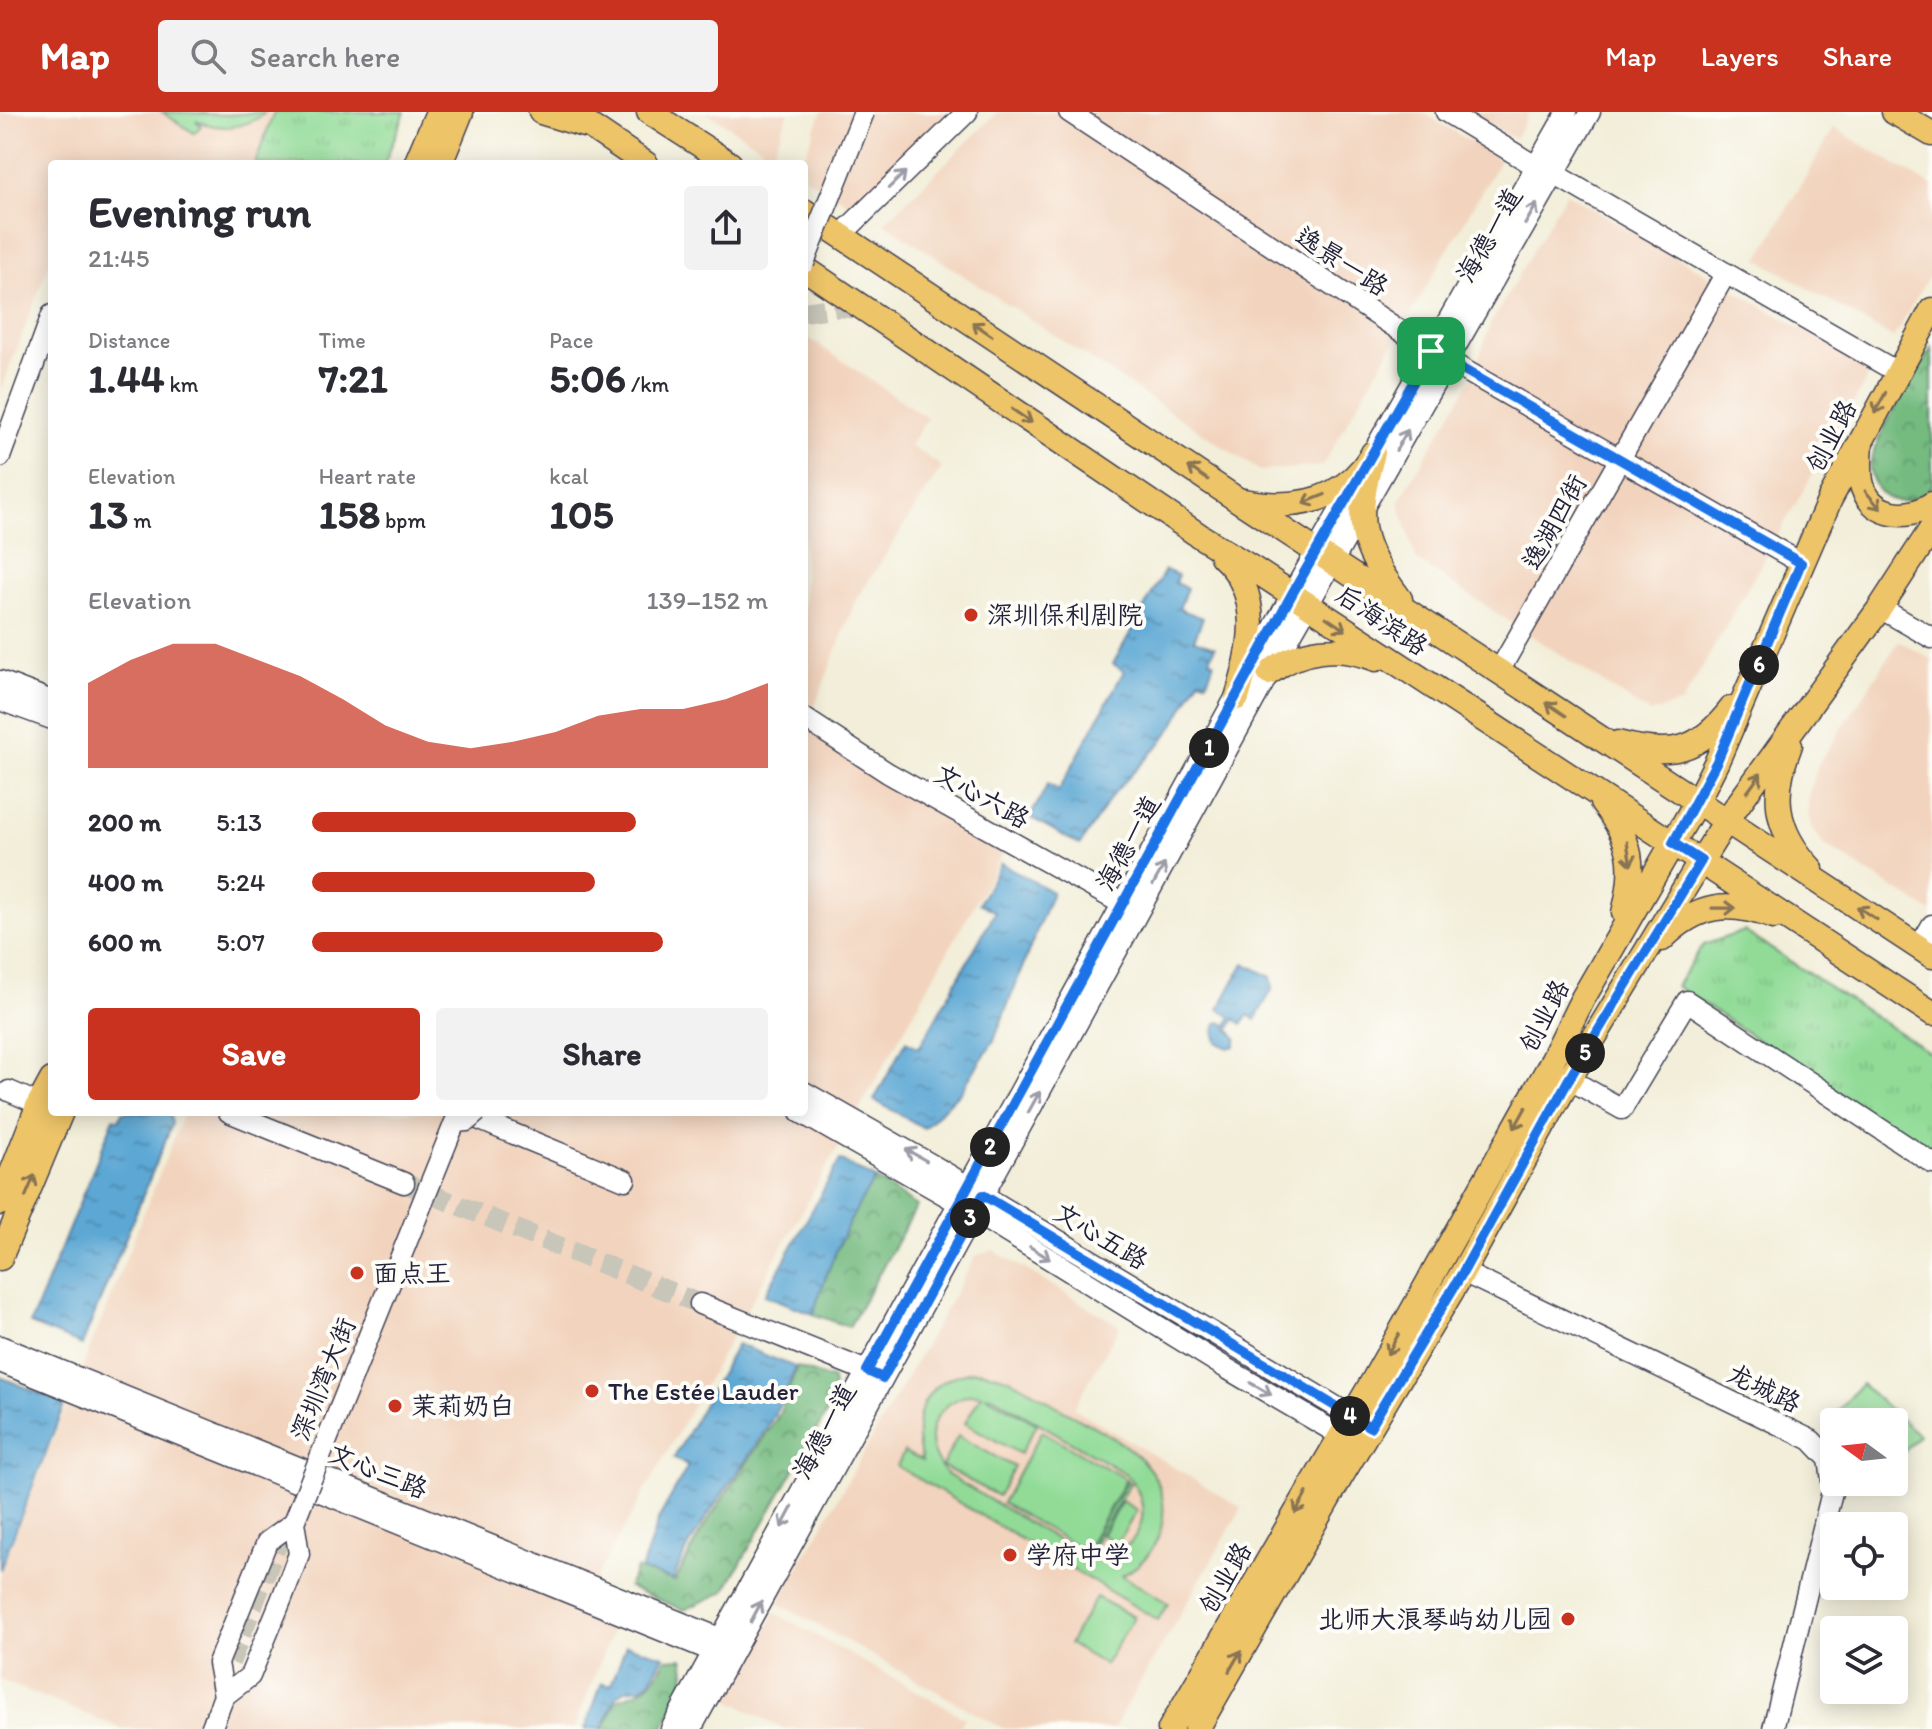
<!DOCTYPE html>
<html lang="en">
<head>
<meta charset="utf-8">
<style>
  :root { --surface:#fff; --page:#f2f2f3; --text:#2b2b33; --muted:#7c7c81; --accent:#c8321e }
  body { margin:0; font-family:Itim,"LXGW WenKai TC",sans-serif; background:var(--page); color:var(--text); height:100vh; display:flex; flex-direction:column; font-size:30px; white-space:nowrap }
  * { box-sizing:border-box; margin:0 }
  p { font-size:26px; color:var(--muted) }
  .icon { flex:none; width:44px; height:44px; fill:none; stroke:currentColor; stroke-width:2; stroke-linecap:round; stroke-linejoin:round }
  .map { position:relative; flex:1; overflow:hidden }
  .details { position:absolute; left:48px; top:48px; width:760px; height:956px; display:flex; flex-direction:column; background:var(--surface); border-radius:8px; box-shadow:0 4px 20px #0003 }
  .details>* { flex:none }
  .needle { width:52px; rotate:285deg }
  .buttons { position:absolute; left:1820px; top:1296px; display:grid; gap:16px }
  .buttons a { display:grid; place-items:center; width:88px; height:88px; border-radius:8px; background:var(--surface); box-shadow:0 4px 20px #0003; font-size:40px }
  .pin { position:absolute; display:grid; place-items:center; width:68px; height:68px; color:#fff; margin:-34px; border-radius:16px; box-shadow:0 4px 12px #0006 }
  .km { position:absolute; width:40px; height:40px; margin:-20px; border-radius:50%; background:#222; color:#fff; font-size:22px; line-height:40px; text-align:center }
  .round { display:grid; place-items:center; flex:none; width:84px; height:84px; border-radius:8px; background:var(--page) }
  .overview { display:flex; align-items:center; justify-content:space-between; height:136px; padding:0 40px }
  h1 { font-size:44px; font-weight:700; line-height:60px }
  .figures { display:grid; grid-template-columns:repeat(3,1fr); gap:12px; height:136px; padding:8px 40px }
  .figures div { display:grid; align-content:center }
  .figures b { font-size:40px; font-weight:700 }
  .figures small { font-size:22px; font-weight:400 }
  .figures p { font-size:22px }
  .chart { height:224px; padding:16px 40px }
  .chart p { display:flex; justify-content:space-between }
  .chart svg { width:100%; height:144px; margin-top:8px; fill:var(--accent); opacity:.7 }
  .action { display:flex; gap:16px; margin-top:auto; padding:16px 40px }
  .action a { flex:1; height:92px; border-radius:8px; background:var(--accent); color:#fff; font-size:32px; font-weight:700; line-height:92px; text-align:center }
  .action a+a { background:var(--page); color:var(--text) }
  ul { padding:0 40px; list-style:none; font-size:26px }
  li { display:grid; grid-template-columns:128px 96px 1fr; align-items:center; height:60px }
  li i { height:20px; border-radius:10px; background:var(--accent) }
  header { display:flex; align-items:center; gap:48px; box-sizing:border-box; height:112px; padding:0 40px; background:var(--accent); color:#fff }
  header strong { font-size:38px }
  nav { display:flex; gap:44px; margin-inline-start:auto; font-size:28px }
  .search { width:560px; height:72px; background:var(--page); display:flex; align-items:center; gap:20px; box-sizing:border-box; padding:0 28px; border-radius:8px; color:var(--muted); font-size:30px }
  .map>svg:first-child { display:block }
</style>
</head>
<body>
<header>
<strong>Map</strong>
<div class="search"><svg class="icon" aria-label="search" viewBox="0 0 24 24"><circle cx="10" cy="10" r="6"/><path d="M15 15l6 6"/></svg>Search here</div>
<nav><a>Map</a><a>Layers</a><a>Share</a></nav>
</header>
<div class="map">
<svg width="1932" height="1617" viewBox="0 0 1932 1617">
  <defs>
    <pattern id="grass-tufts" width="24" height="20" patternUnits="userSpaceOnUse" patternTransform="scale(2)"><rect width="24" height="20" fill="#91db97"/><path d="M3 7l-1-3M5 7V3M7 7l1-3M15 17l-1-3M17 17v-4M19 17l1-3" fill="none" stroke="#7dbc83"/></pattern>
    <pattern id="forest-crowns" width="20" height="18" patternUnits="userSpaceOnUse" patternTransform="scale(2)"><rect width="20" height="18" fill="#74bb80"/><path d="M2 6a3 3 0 1 1 6 0M12 15a3 3 0 1 1 6 0" fill="none" stroke="#5f986a"/></pattern>
    <pattern id="water-ripples" width="26" height="14" patternUnits="userSpaceOnUse" patternTransform="scale(2)"><rect width="26" height="14" fill="#5ca7d4"/><path d="M2 4q2-2 4 0t4 0M15 11q2-2 4 0t4 0" fill="none" stroke="#4c88ad"/></pattern>
  </defs>
  <rect width="100%" height="100%" fill="#fdfcf7"/>
  <filter id="ink" filterUnits="userSpaceOnUse"><feTurbulence type="fractalNoise" baseFrequency=".0125" numOctaves="2"/><feDisplacementMap in="SourceGraphic" scale="16" xChannelSelector="R" yChannelSelector="G"/><feConvolveMatrix kernelMatrix="1 2 1 2 8 2 1 2 1" color-interpolation-filters="sRGB"/></filter>
  <filter id="wash" filterUnits="userSpaceOnUse"><feTurbulence type="fractalNoise" baseFrequency=".006" numOctaves="4" result="noise"/><feDisplacementMap in="SourceGraphic" scale="32" xChannelSelector="R" yChannelSelector="G"/><feGaussianBlur stdDeviation="1.8" result="paint"/><feColorMatrix in="noise" values="0 0 0 0 0 0 0 0 0 0 0 0 0 0 0 0 0 1.4 0 .05"/><feComposite in="paint" operator="in"/></filter>
  <g filter="url(#wash)">
    <rect width="100%" height="100%" fill="#f2eed9"/>
    <path fill="#f2d4be" d="M0 0H274L255 52H52V144L0 281Z
      M706 0H789L772 42Z
      M822 0H948L854 95 804 64V52H801Z
      M998 0H1422L1500 48 1322 354 1260 359 884 111Z
      M1470 0H1530L1515 27Z
      M1834 16 1932 74V159L1893 226 1758 147Z
      M1566 81 1872 258 1682 591 1649 601 1416 448 1399 389 1472 266 1490 213Z
      M804 223 927 306 910 333 942 355 855 490 809 609 1010 729 589 1479 622 1493 574 1617H123L0 1568V1462L184 1000H804Z
      M1899 529 1932 548V800L1823 732 1812 718 1808 702 1809 681 1818 653Z
      M993 1138 1120 1214 1074 1296 1242 1396 1113 1617H1004L778 1491 976 1144Z
      M775 1501 965 1606 958 1617H783L728 1587Z"/>
    <path fill="url(#grass-tufts)" stroke="#5a7e69" stroke-width="2" d="M274 0H405L384 52H255Z
      M1744 819 1932 942V1043L1676 874 1703 833Z"/>
    <path fill="url(#forest-crowns)" stroke="#4b6e5e" stroke-width="2" d="M1932 235V374C1920 385 1905 395 1888 386 1879 382 1870 367 1870 356 1870 330 1917 261 1932 235Z
      M875 1067 917 1094 849 1215 813 1202C828 1155 847 1107 875 1067Z
      M797 1255 833 1268 835 1286 724 1480 684 1498 628 1475 636 1457 675 1469 703 1416 780 1301Z
      M683 1546C690 1574 675 1593 662 1617H604L616 1588C645 1579 652 1574 666 1547Z"/>
    <path fill="#91db97" stroke="#5a7e69" stroke-width="2" fill-rule="evenodd" d="M162 0C184 0 205 2 227 3 239 3 253 0 266 0 244 18 221 18 196 9L201 14 194 21Z
      M973 1259C1006 1259 1034 1281 1062 1297 1107 1323 1174 1348 1162 1412 1157 1436 1142 1453 1122 1464L1168 1491 1158 1508 897 1354 904 1340 922 1349C910 1304 923 1268 973 1259ZM971 1282 981 1283 965 1311 1020 1342 1037 1312 985 1283 994 1285 1126 1362C1164 1402 1131 1458 1078 1440L948 1363C918 1333 929 1293 971 1282Z
      M1861 1272 1919 1323 1894 1352V1310H1836L1831 1306Z
      M1042 1319 1126 1367 1085 1439 1002 1391Z
      M958 1324 1014 1355 998 1384 942 1354Z
      M1127 1369 1130 1371 1090 1440 1087 1438Z
      M1122 1389 1137 1398 1117 1432 1102 1423Z
      M1096 1485 1134 1505 1105 1553 1069 1532Z"/>
    <path fill="url(#water-ripples)" stroke="#3f6488" stroke-width="2" d="M1165 458 1178 463 1175 471 1187 476 1179 497 1203 506 1194 528 1215 535 1210 548 1214 550 1207 570 1199 567 1174 613 1160 632 1113 682 1080 733 1030 705 1048 672 1059 678 1124 559 1113 552Z
      M1001 751 1052 780 994 928 961 979 924 1016 874 988 906 929 919 936 995 800 979 791Z
      M1244 851 1271 865 1273 876 1255 908 1248 903 1242 912 1235 907 1229 918 1237 926 1235 934 1228 936 1217 930 1214 919 1217 911 1221 910 1227 914 1231 905 1219 897Z
      M122 1000H167L170 1001 172 1012 82 1233 30 1212 114 1006 119 1008Z
      M840 1048 875 1067C847 1107 828 1155 813 1202L765 1183Z
      M737 1232 795 1255C770 1335 703 1391 673 1468L641 1458 659 1406 688 1354 674 1346Z
      M0 1265 65 1291 0 1458Z
      M626 1533 664 1544 650 1569 641 1576 625 1578 616 1585 602 1617H585L602 1571 611 1573Z"/>
  </g>
  <g filter="url(#ink)">
    <g fill="none" stroke-linecap="round" stroke-linejoin="round">
      <path stroke="#c8c5b9" stroke-width="20" stroke-dasharray="20 10" stroke-linecap="butt" d="M804 200 839 195 865 198
        M404 1071 700 1192
        M219 1578 286 1411"/>
      <g stroke="#414153" stroke-width="23">
        <path id="minor" d="M1069 0 1431 239 1801 451
          M1446 0 1537 55
          M1554 62 1897 260
          M841 123 967 0
          M0 345 52 203
          M1880 496 1932 526
          M1499 559 1726 161
          M0 569 52 589
          M0 588 52 607
          M804 606 888 661 1135 799
          M1919 835 1932 813
          M1569 967 1622 997 1687 889 1932 1051
          M9 979 39 992
          M804 980 934 1054 1365 1312
          M229 1000 404 1071
          M800 1000 959 1091 1226 1256 1352 1330
          M473 1005 625 1068
          M1463 1160 1811 1328 1829 1347 1833 1376 1773 1617
          M700 1192 879 1264
          M0 1234 734 1532
          M0 1250 727 1545
          M671 1617 1292 482 1567 0
          M691 1617 1269 561 1590 0"/>
      </g>
      <g stroke="#414153" stroke-width="27">
        <path id="major" d="M541 0 584 13
          M569 0 646 52
          M649 0 730 52
          M1894 0 1932 22
          M416 52 438 0
          M440 52 461 0
          M804 99 1238 388 1932 844
          M804 156 1200 424 1255 458 1932 901
          M1861 331C1860 344 1859 357 1861 369 1868 404 1906 410 1932 392
          M1373 341C1354 409 1358 431 1400 487
          M1244 389C1293 398 1341 391 1370 346
          M1222 444C1264 481 1252 538 1237 586
          M1269 561C1300 536 1339 532 1376 547
          M1618 631C1671 645 1698 641 1732 596
          M1790 633C1771 681 1774 718 1811 757
          M1602 691C1633 729 1636 754 1624 801
          M1662 827C1697 792 1728 788 1774 805
          M0 1091 39 992 52 968
          M0 1146 61 1000
          M1170 1617 1373 1269 1549 955 1582 888 1697 689 1717 649 1830 387 1932 198
          M1197 1617 1340 1366 1463 1160 1569 967 1701 749 1726 709 1880 496 1932 416"/>
      </g>
      <use href="#minor" stroke="#fff" stroke-width="20"/>
      <use href="#major" stroke="#eec469" stroke-width="24"/>
      <g stroke="#414153" stroke-width="23" stroke-linecap="butt">
        <path id="minor-bridge" d="M804 151 864 0
          M224 1584 218 1551 267 1430 294 1410
          M211 1617 224 1584 250 1564 282 1486 299 1442 294 1410 455 1010 467 1009 477 1000"/>
      </g>
      <use href="#minor-bridge" stroke="#fff" stroke-width="20"/>
    </g>
    <defs><path id="oneway-shaft" d="M-6 0H5M1.5-3L5.5 0L1.5 3" fill="none" stroke-width="1.6" stroke-linecap="round" stroke-linejoin="round" transform="scale(2)"/></defs>
    <g stroke="#9c9ca7">
      <use href="#oneway-shaft" transform="translate(897 68) rotate(-44)"/>
      <use href="#oneway-shaft" transform="translate(1531 102) rotate(-60)"/>
      <use href="#oneway-shaft" transform="translate(1402 328) rotate(-60)"/>
      <use href="#oneway-shaft" transform="translate(1159 762) rotate(-61)"/>
      <use href="#oneway-shaft" transform="translate(1034 990) rotate(-61)"/>
      <use href="#oneway-shaft" transform="translate(916 1043) rotate(-151)"/>
      <use href="#oneway-shaft" transform="translate(1040 1141) rotate(32)"/>
      <use href="#oneway-shaft" transform="translate(1261 1277) rotate(30)"/>
      <use href="#oneway-shaft" transform="translate(787 1405) rotate(118)"/>
      <use href="#oneway-shaft" transform="translate(756 1500) rotate(-62)"/>
    </g>
    <g stroke="#887352">
      <use href="#oneway-shaft" transform="translate(982 217) rotate(-146)"/>
      <use href="#oneway-shaft" transform="translate(1880 291) rotate(118)"/>
      <use href="#oneway-shaft" transform="translate(1022 304) rotate(34)"/>
      <use href="#oneway-shaft" transform="translate(1198 361) rotate(-146)"/>
      <use href="#oneway-shaft" transform="translate(1314 387) rotate(158)"/>
      <use href="#oneway-shaft" transform="translate(1873 388) rotate(49)"/>
      <use href="#oneway-shaft" transform="translate(1336 512) rotate(34)"/>
      <use href="#oneway-shaft" transform="translate(1556 597) rotate(-146)"/>
      <use href="#oneway-shaft" transform="translate(1754 671) rotate(-54)"/>
      <use href="#oneway-shaft" transform="translate(1629 742) rotate(81)"/>
      <use href="#oneway-shaft" transform="translate(1724 796) rotate(-1)"/>
      <use href="#oneway-shaft" transform="translate(1867 801) rotate(-147)"/>
      <use href="#oneway-shaft" transform="translate(1520 1006) rotate(119)"/>
      <use href="#oneway-shaft" transform="translate(30 1074) rotate(-67)"/>
      <use href="#oneway-shaft" transform="translate(1393 1232) rotate(119)"/>
      <use href="#oneway-shaft" transform="translate(1301 1391) rotate(120)"/>
      <use href="#oneway-shaft" transform="translate(1235 1549) rotate(-60)"/>
    </g>
  </g>
  <g fill="none" stroke-linecap="round" stroke-linejoin="round" filter="url(#ink)">
    <g stroke="#fff" stroke-width="16">
      <path id="route" d="M1431 239 1801 451 1717 649 1673 731 1701 749 1569 967 1463 1160 1370 1315 983 1083 883 1266 867 1259 1292 482Z"/>
    </g>
    <use href="#route" stroke="#1a73e8" stroke-width="10"/>
  </g>
  <g fill="#c8321e" stroke="#fdfcf7" stroke-width="3">
    <circle cx="971" cy="503" r="8"/>
    <circle cx="357" cy="1161" r="8"/>
    <circle cx="592" cy="1279" r="8"/>
    <circle cx="395" cy="1294" r="8"/>
    <circle cx="1010" cy="1443" r="8"/>
    <circle cx="1568" cy="1507" r="8"/>
  </g>
  <g text-anchor="middle" stroke-width="8" stroke-linejoin="round" paint-order="stroke">
    <g font-size="26" fill="#22223b" stroke="#fdfcf7">
      <text transform="translate(1489 123) rotate(-60)" y="9">海德一道</text>
      <text transform="translate(1342 149) rotate(33)" y="9">逸景一路</text>
      <text transform="translate(1831 324) rotate(-62)" y="9">创业路</text>
      <text transform="translate(1554 410) rotate(-61)" y="9">逸湖四街</text>
      <text transform="translate(1382 508) rotate(34)" y="9">后海滨路</text>
      <text transform="translate(982 684) rotate(29)" y="9">文心六路</text>
      <text transform="translate(1128 731) rotate(-61)" y="9">海德一道</text>
      <text transform="translate(1544 904) rotate(-63)" y="9">创业路</text>
      <text transform="translate(1101 1124) rotate(31)" y="9">文心五路</text>
      <text transform="translate(323 1267) rotate(-68)" y="9">深圳湾大街</text>
      <text transform="translate(1764 1276) rotate(26)" y="9">龙城路</text>
      <text transform="translate(824 1319) rotate(-62)" y="9">海德一道</text>
      <text transform="translate(378 1359) rotate(22)" y="9">文心三路</text>
      <text transform="translate(1225 1466) rotate(-60)" y="9">创业路</text>
    </g>
    <g font-size="26" fill="#22223b" stroke="#fdfcf7" text-anchor="start">
      <text x="987" y="512">深圳保利剧院</text>
      <text x="373" y="1170">面点王</text>
      <text x="608" y="1288">The Estée Lauder</text>
      <text x="411" y="1303">茉莉奶白</text>
      <text x="1026" y="1452">学府中学</text>
      <text x="1552" y="1516" text-anchor="end">北师大浪琴屿幼儿园</text>
    </g>
  </g>
</svg>
<div class="buttons">
<a><svg class="needle" viewBox="-14 -14 28 28"><path d="M0-13l5 13h-10z" fill="#e53935"/><path d="M0 13l5-13h-10z" fill="#7c7c81"/></svg></a>
<a><svg class="icon" aria-label="locate" viewBox="0 0 24 24"><circle cx="12" cy="12" r="6"/><path d="M12 2v4M12 18v4M2 12h4M18 12h4"/></svg></a>
<a><svg class="icon" aria-label="layers" viewBox="0 0 24 24"><path d="M12 4l9 5-9 5-9-5zM3 14l9 5 9-5"/></svg></a>
</div>
<div class="pin" style="left:1431px;top:239px;background:#1e9e55"><svg class="icon" aria-label="arrive" viewBox="0 0 24 24"><path d="M6 21V4h12l-3 4 3 4H6"/></svg></div>
<b class="km" style="left:1209px;top:636px">1</b>
<b class="km" style="left:990px;top:1035px">2</b>
<b class="km" style="left:970px;top:1106px">3</b>
<b class="km" style="left:1350px;top:1304px">4</b>
<b class="km" style="left:1585px;top:941px">5</b>
<b class="km" style="left:1759px;top:553px">6</b>
<section class="details">
<div class="overview"><div><h1>Evening run</h1><p>21:45</p></div><a class="round"><svg class="icon" aria-label="share" viewBox="0 0 24 24"><path d="M12 15V3M7 8l5-5 5 5M5 13v7h14v-7"/></svg></a></div>
<div class="figures">
<div><p>Distance</p><b>1.44<small> km</small></b></div>
<div><p>Time</p><b>7:21</b></div>
<div><p>Pace</p><b>5:06<small> /km</small></b></div>
</div>
<div class="figures">
<div><p>Elevation</p><b>13<small> m</small></b></div>
<div><p>Heart rate</p><b>158<small> bpm</small></b></div>
<div><p>kcal</p><b>105</b></div>
</div>
<div class="chart"><p><span>Elevation</span>139–152 m</p>
<svg viewBox="0 0 160 44" preserveAspectRatio="none"><path d="M0 44V18L10 11L20 6L30 6L40 11L50 16L60 23L70 31L80 36L90 38L100 36L110 33L120 28L130 26L140 26L150 23L160 18V44z"/></svg>
</div>
<ul>
<li><b>200 m</b>5:13<i style="width:71%"></i></li>
<li><b>400 m</b>5:24<i style="width:62%"></i></li>
<li><b>600 m</b>5:07<i style="width:77%"></i></li>
</ul>
<div class="action"><a>Save</a><a>Share</a></div>
</section>
</div>
</body>
</html>
